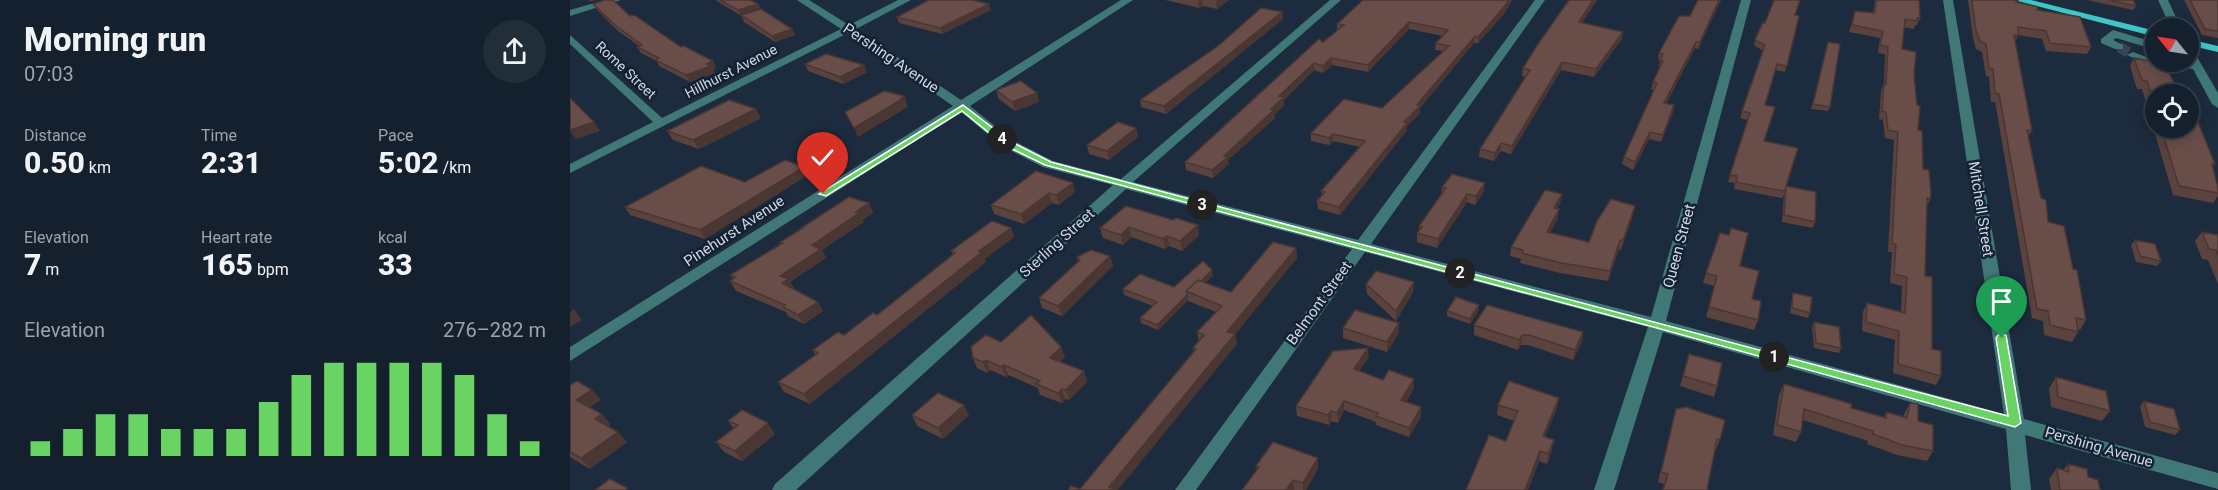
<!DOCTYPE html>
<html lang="en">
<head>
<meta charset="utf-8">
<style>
  :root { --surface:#15202e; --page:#222d3a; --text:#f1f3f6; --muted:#9da3aa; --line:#343e4a; --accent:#69d464 }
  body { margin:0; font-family:Roboto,sans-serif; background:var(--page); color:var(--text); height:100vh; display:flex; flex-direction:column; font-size:22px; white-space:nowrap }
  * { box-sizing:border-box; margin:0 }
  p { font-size:20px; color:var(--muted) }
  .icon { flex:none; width:33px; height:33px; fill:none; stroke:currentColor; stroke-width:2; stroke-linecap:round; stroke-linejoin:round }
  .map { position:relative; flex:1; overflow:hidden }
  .side { display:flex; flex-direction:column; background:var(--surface); width:570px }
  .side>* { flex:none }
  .needle { width:39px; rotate:300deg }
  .tools { position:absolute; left:1575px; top:18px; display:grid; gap:12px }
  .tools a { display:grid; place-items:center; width:54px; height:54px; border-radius:50%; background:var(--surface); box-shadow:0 3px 15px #0003,0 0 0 2px var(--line); font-size:30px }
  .pin { position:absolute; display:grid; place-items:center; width:51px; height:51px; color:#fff; margin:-62px -26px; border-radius:50% 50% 50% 0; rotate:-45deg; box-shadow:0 0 6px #0007 }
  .pin .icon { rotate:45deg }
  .km { position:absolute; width:30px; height:30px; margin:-15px; border-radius:50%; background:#222; color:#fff; font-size:16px; line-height:30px; text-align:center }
  .round { display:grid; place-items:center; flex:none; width:63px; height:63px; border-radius:32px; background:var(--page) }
  .headline { display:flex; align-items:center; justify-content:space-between; height:102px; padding:0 24px }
  h1 { font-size:33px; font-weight:800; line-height:45px }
  .metrics { display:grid; grid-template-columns:repeat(3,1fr); gap:9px; height:102px; padding:6px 24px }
  .metrics div { display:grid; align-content:center }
  .metrics b { font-size:30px; font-weight:800 }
  .metrics small { font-size:16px; font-weight:400 }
  .metrics p { font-size:16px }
  .chart { height:168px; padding:12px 24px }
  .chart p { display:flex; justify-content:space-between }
  .chart svg { width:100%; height:108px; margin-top:6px; stroke:var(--accent); stroke-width:6 }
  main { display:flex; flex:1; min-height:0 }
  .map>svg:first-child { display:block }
</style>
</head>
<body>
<main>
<section class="side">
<div class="headline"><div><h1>Morning run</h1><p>07:03</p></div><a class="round"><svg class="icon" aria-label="share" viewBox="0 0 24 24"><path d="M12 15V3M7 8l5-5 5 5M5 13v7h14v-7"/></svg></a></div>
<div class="metrics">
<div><p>Distance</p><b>0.50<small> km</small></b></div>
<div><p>Time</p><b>2:31</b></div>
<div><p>Pace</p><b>5:02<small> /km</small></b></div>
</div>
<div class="metrics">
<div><p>Elevation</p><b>7<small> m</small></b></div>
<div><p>Heart rate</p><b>165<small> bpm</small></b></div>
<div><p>kcal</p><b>33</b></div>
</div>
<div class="chart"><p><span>Elevation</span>276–282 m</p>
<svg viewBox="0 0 160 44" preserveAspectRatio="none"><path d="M5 44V38M15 44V33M25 44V27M35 44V27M45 44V33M55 44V33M65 44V33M75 44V22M85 44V11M95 44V6M105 44V6M115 44V6M125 44V6M135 44V11M145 44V27M155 44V38"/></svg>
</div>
</section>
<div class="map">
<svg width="1648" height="490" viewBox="0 0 1648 490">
  <rect width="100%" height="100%" fill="#1c2b3d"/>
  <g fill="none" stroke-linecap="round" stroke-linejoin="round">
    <path stroke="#374556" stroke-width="11" stroke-dasharray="11 5" stroke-linecap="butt" d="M1549 47 1563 55"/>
    <path fill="#3f7877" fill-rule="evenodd" d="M35 0H51L0 16V10Z
      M227 0H239L279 25 328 0H341L286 29 391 100 551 0H563L400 106 442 140 483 161 551 179 760 0H771L563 182 788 240 965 0H975L801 244 1081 317 1171 0H1181L1096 321 1434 414 1373 0H1383L1454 419 1648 473V489L1455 435 1461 490H1441L1436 429 1093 332 1044 490H1024L1078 327 795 252 626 490H605L782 249 556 189 226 490H202L205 484 543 185 473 167 432 146 391 112 0 361V347L383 106 278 33 0 173V164L83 122 0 44V35L92 118 271 29Z
      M1588 0H1598L1611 28H1601Z
      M1543 30 1586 43V50L1546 38 1543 40 1553 45V49H1545L1531 43V39Z
      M1618 47 1623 50 1648 93V108L1642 104 1623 69 1597 65 1591 62H1619Z
      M1563 52 1576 57H1586V62H1591L1574 63 1557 55Z"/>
    <path fill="#3ec5c5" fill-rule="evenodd" d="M1444 0H1461L1586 31V37Z
      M1618 39 1648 46V52L1618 45Z"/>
  </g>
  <path fill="#5a423e" d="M145 0H180L188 4 190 8 170 15Z
    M595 0H659L647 9 633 6 629 8Z
    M793 0H942L934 14 908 43H904L850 108V113L837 126V130L770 215 748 209 747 201 752 196 751 191 790 147 763 141 759 145 741 141V133L812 108 873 51 865 50 866 43 873 36 839 29 798 72 762 65 753 73 744 70 714 100V105L705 114V118L658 160 659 164 643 178 616 170 615 162 767 30V24Z
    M999 0H1027L1012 23 1053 32 1052 39 1024 77 991 70 941 154 931 151 924 161 909 157 910 149 955 77 952 76 953 68Z
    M1128 0H1151L1128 49 1125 48 1096 104 1104 105 1103 112 1091 142 1079 139 1063 170 1052 164 1054 157 1084 90 1081 89 1083 82 1090 67H1089L1090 60 1088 59 1089 53 1120 16Z
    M1305 0H1349L1350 18 1347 25H1345L1344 29 1334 27 1332 49 1344 75 1348 130 1353 169 1360 199 1357 207 1355 276 1362 349 1371 376 1366 385 1323 373 1325 340 1292 331 1293 312 1297 303 1331 312 1332 286 1320 283 1322 252H1318L1324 140 1315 138 1313 120 1309 119 1311 91 1314 84 1315 54 1308 53 1310 38 1279 32 1285 11 1303 13Z
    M1398 0H1449L1448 2 1467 10 1521 47 1517 54 1476 51 1472 39 1448 35 1445 43 1462 131 1458 136 1471 198 1478 222 1503 269 1516 320 1510 330 1508 329V332L1502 342 1474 335 1473 321 1462 318 1426 107 1425 102H1421L1419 77 1416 76 1412 52 1406 49 1403 38Z
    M1517 0H1563L1566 6 1563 10Z
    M1614 0H1648V38L1632 35Z
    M23 4 60 16 111 47 143 61 146 68 143 69 145 73 120 82 89 66 87 61 71 53 67 47 69 46 48 31 27 10Z
    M421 10 372 34 329 23 327 17Z
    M712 12 713 19 596 114 571 107 570 100 648 46Z
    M171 15 225 35 205 42 174 22Z
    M1225 15 1215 72 1205 70 1195 105V141L1216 186 1245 222 1243 228 1212 222 1214 194 1212 198 1164 189 1165 183 1158 182 1178 120 1170 118 1193 51 1184 45 1185 40 1195 23Z
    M1257 46 1260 107 1258 111 1241 109Z
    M1564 58 1586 94V128H1618L1623 122 1645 164 1643 167 1648 188V196L1643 203 1603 195 1572 89H1567L1560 66Z
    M235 64 297 72 273 84 238 71Z
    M426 90 467 93 469 102 445 111 429 99Z
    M191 118 129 149 103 140 97 131Z
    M566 128 568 137 539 160 519 154 517 145Z
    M466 171 505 192 489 205 482 203 454 224 424 214 421 205Z
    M238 175 135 239 60 215 55 207 175 182Z
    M872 187 914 191 905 205 897 202 867 248 847 242V233L849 231V226L871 195Z
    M992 194 990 203 987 209 988 218 980 233 1019 242 1063 215 1051 250 1049 249 1038 281 990 273 950 263 951 259 940 256 941 247Z
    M299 203 303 213 292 220 294 222 252 250 256 258 220 282 224 288 223 289 248 302 253 311 234 324 218 316 216 312 166 291 160 281 163 279 160 275 211 244 210 242 231 229V228Z
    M603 220 628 225 629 235 612 251 599 246 595 249 561 237 553 245 533 238 530 228Z
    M441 228 444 237 415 259 416 262 240 404 214 392 208 382 245 355 243 350 274 335 307 315 383 255 381 251Z
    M1632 232 1648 235V284L1638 260 1632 259 1625 241Z
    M1565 240 1591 261 1587 266 1566 262 1561 245Z
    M726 248 727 258 665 334 667 344 510 489 624 351 623 348 629 341 627 332 646 312 618 301V300L588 330 571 323 570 318 583 306 554 295 553 289 604 287 643 275 635 283 661 292Z
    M540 256 543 266 492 316 472 308 469 298 508 262 507 257Z
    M1170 266 1182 299 1188 320 1184 330 1136 317 1144 286 1133 283 1136 273Z
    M796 284 843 292 826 321 797 294Z
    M1223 293 1240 313 1238 318 1220 313 1222 298Z
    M909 310 900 324 877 316V311Z
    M1244 322 1271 348 1269 353 1244 348 1242 327Z
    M904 325 1013 332 1012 342 1003 360 958 345H951L948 350 904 335Z
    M773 328 829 333 817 352 773 338Z
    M1119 354 1147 386 1144 397 1110 386Z
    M495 357 490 362 514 371 517 382 499 400 495 399 492 403 470 395 468 388 438 375 436 377 420 370 417 373 407 368 403 358Z
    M799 357 789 371 813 380 844 379V388L836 402 851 417 839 437 806 425V422L774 410 768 423 761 421 759 425 727 416 726 406Z
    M1486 377 1540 411 1532 421 1481 407 1479 388Z
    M1214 384 1281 408 1314 417 1316 412 1333 417 1334 414 1340 403 1363 451 1357 461 1327 455 1297 444 1298 441 1233 420 1231 432 1226 442 1203 435 1209 395Z
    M0 385 22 390 31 400 19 407 32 414 40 424 38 426 48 432 57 442 20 469 0 457Z
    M1574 401 1610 430 1605 435 1575 427 1570 406Z
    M928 405 987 408 975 437 982 450 977 464 969 461 958 490H896L936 441 944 421 927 415Z
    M1106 409 1150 440 1146 450H1145L1137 490H1093L1094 484 1088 482Z
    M342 415H399L373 439 347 426Z
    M158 421 205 434 172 461 154 452 146 442 164 429Z
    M1498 464 1518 477 1530 490H1481L1479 479 1487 468 1493 470Z
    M686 466 748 469 736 490H672L687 470Z"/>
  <path fill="#4a3632" d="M18 0H28L19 2Z
    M630 0H632L633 6 629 8 628 1Z
    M648 0H659L647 9 646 2Z
    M939 0H942L934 14 908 43V37Z
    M1023 0H1027L1008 29 1009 22Z
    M1149 0H1151L1128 49 1130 42Z
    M188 4 190 8 170 15 168 10Z
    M419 4 421 10 372 34 370 28Z
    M712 12 713 19 596 114 594 106Z
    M839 22V29L798 72V65Z
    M222 29 225 35 205 42 202 36Z
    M1053 32 1052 39 1024 77 1026 69Z
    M905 36 904 43 850 108V113L837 126V130L770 215 769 207 847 105Z
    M1126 42 1125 48 1092 110 1094 103Z
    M761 58 762 65 753 73V66Z
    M143 61 146 68 143 69 145 73 120 82 116 75 137 64Z
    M992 62 991 70 941 154 942 146Z
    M744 63V70L714 100V105L705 114V118L658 160 659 164 643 178 642 170 654 156 701 109 709 96Z
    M294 65 297 72 273 84 270 77Z
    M467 93 469 102 445 111 442 102Z
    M334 96 338 107 288 137 284 128Z
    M1104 105 1103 112 1091 142 1093 135Z
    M186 109 191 118 129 149 123 140Z
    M24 122 30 131 6 139 0 131Z
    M566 128 568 137 539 160 537 151Z
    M1080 132 1079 139 1063 170 1065 162Z
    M763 134V141L759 145V138Z
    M931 143V151L924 161 925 153Z
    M234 167 238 175 135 239 130 230Z
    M503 183 505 192 489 205 486 195Z
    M915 183 914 191 905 205 906 196Z
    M479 193 482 203 454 224 451 214Z
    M897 194V202L867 248 868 239Z
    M992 194 990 203 982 217 984 208Z
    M299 203 303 213 292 220 294 222 252 250 256 258 220 282 224 288 217 293 212 283 210 276 242 245Z
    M1065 206 1063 215 1051 250 1053 240Z
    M989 209 988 218 975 241 977 232Z
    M628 225 629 235 612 251 610 241Z
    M559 227 561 237 553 245 551 235Z
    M441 228 444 237 415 259 416 262 240 404 234 394 409 251Z
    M597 236 599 246 595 249 593 239Z
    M1050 240 1049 249 1038 281 1040 271Z
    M726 248 727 258 659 342 657 332Z
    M540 256 543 266 492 316 488 306Z
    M642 270 643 275 624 294 620 292Z
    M844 282 843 292 826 321V311Z
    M617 295 618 300 588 330 587 325Z
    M248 302 253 311 234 324 228 315Z
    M909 305V310L900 324V319Z
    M4 309 12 320 0 327V312Z
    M829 323V333L817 352V342Z
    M1013 332 1012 342 1003 360 1005 350Z
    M665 334 667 344 548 490H540L539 487Z
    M952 335 951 345 948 350 950 340Z
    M491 347 495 357 483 368 480 358Z
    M798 348 799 357 784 379V369Z
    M416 360 420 370 417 373 413 362Z
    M434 365 438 375 436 377 432 367Z
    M514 371 517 382 499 400 496 390Z
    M844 379V388L831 410V400Z
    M492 389 495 399 492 403 488 393Z
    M22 390 31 400 15 410 6 400Z
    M989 398 987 408 971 446 973 436Z
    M774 401V410L768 423 767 413Z
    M394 405 399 415 373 439 368 428Z
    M851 407V417L839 437V428Z
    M761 411V421L759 425 758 415Z
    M32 414 40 424 33 430 25 419Z
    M198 423 205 434 172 461 165 451Z
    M48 432 57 442 20 469 11 458Z
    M984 440 982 450 977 464 978 454Z
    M970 451 969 461 958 490H955Z
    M748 458V469L736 490H733V483Z
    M723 480 724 490H716Z"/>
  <path fill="#694d48" stroke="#4a3632" stroke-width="1.5" d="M35 0H43L60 16 64 15 111 47 114 46 143 61 137 64 141 66 116 75 85 60 89 58 67 47 72 45 45 25 23 4Z
    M150 0H180L188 4 168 10Z
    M359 0H402L419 4 370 28 327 17Z
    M793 0H939L934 7 908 37 905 36 847 105 850 106 834 122 837 123 769 207 747 201 755 192 751 191 795 141 763 134 759 138 741 133 774 99 812 108 879 46 866 43 878 30 839 22 798 65 761 58 753 66 744 63 709 96 714 97 701 109 704 110 654 156 658 157 642 170 615 162 749 39 753 42 774 25 767 24Z
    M999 0H1023L1009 22 1053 32 1026 69 992 62 942 146 931 143 925 153 910 149 960 70 953 68 968 44Z
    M1128 0H1149L1130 42H1126L1094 103 1104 105 1093 135 1080 132 1065 162 1054 157 1087 83 1083 82 1093 61H1090L1093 54 1089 53 1109 16H1120Z
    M1204 0H1230L1225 15 1229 16 1217 66 1207 64 1195 105 1205 107 1194 141 1228 148 1216 186 1246 192 1245 222 1214 215 1216 187 1215 191 1185 186 1166 182 1167 176 1160 175 1180 113 1172 111 1195 45 1185 40 1193 22 1195 23Z
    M1306 0H1349L1350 18H1347V21L1335 19 1332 49 1346 52 1344 75 1347 105 1350 106 1348 130 1352 131 1353 169 1359 170 1361 193 1360 199 1357 198 1355 276 1362 277V349L1371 351V376L1328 364 1329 331 1296 322 1297 303 1335 313 1337 277 1324 274 1326 244 1322 243 1328 132 1318 130 1316 112 1312 111 1314 83 1316 84 1318 47 1310 45 1313 31 1282 25 1285 11 1305 13Z
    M1402 0H1448L1446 2 1468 7 1467 10 1510 17 1521 47 1480 43 1476 31 1448 27V36L1444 35 1462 131 1457 130 1471 198 1476 200 1478 222 1494 226 1503 269 1507 270 1516 320 1506 318 1508 332 1480 325 1478 311 1467 309 1430 99 1429 94 1425 93 1423 69 1419 68 1416 44 1410 41 1406 31Z
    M1539 0H1563L1566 6Z
    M1620 0H1648V31L1635 29Z
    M691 8 712 12 594 106 570 100 648 46Z
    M191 9 222 29 202 36 171 15Z
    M1258 42 1270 44 1260 107 1243 104Z
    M256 54 294 65 270 77 235 64Z
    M1564 58 1595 64 1609 94H1586V110L1577 81 1572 80Z
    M451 81 467 93 442 102 426 90Z
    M314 91 334 96 332 98H334L284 128 275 112Z
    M0 98 24 122 0 130Z
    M159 100 186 109 123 140 97 131Z
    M1618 110 1623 122H1628L1645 164H1642L1648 188V193L1609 186 1591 128H1618Z
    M548 122 566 128 537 151 517 145Z
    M215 160 234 167 130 230 55 207 131 166 175 182Z
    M466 171 503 183 486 195 479 193 451 214 421 205Z
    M882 174 915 183 906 196 897 194 868 239 847 233 852 227 849 226 876 188 872 187Z
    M975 190 992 194 984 208 989 209 977 232 1019 242 1027 221 1041 199 1065 206 1053 240H1050L1040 271 991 263 952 253 953 250 941 247Z
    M279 197 299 203 286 212 289 213 242 245 251 249 210 276 219 279 212 283 248 302 228 315 213 307 215 305 160 281 166 277 160 275 213 243 210 242 233 228H231Z
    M556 206 603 220 606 218 628 225 610 241 597 236 593 239 559 227 551 235 530 228Z
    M422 221 441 228 409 251 412 252 234 394 208 382 248 353 243 350 268 332 274 335 303 313 307 315 385 253 381 251Z
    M1161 228 1178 233 1170 266 1189 271 1182 299 1191 301 1188 320 1139 307 1147 276 1136 273 1150 233 1159 235Z
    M1632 232 1648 235V256L1646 250 1639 249Z
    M1565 240 1585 244 1591 261 1570 256Z
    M703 242 726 248 657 332 665 334 539 487 546 490H498L501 486 510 489 626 349 623 348 634 335 627 332 652 306 616 291 628 280 661 292Z
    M521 250 540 256 488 306 469 298 510 260 507 257Z
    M633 261 642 270 631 281 628 280 616 291 617 295 587 325 570 318 587 302 553 289 570 274 604 287Z
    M806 271 844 282 826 311 796 284Z
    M1223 293 1242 297 1240 313 1222 308Z
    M886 297 909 305 900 319 877 311Z
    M917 305 1013 332 1005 350 959 335H952L950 340 904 325Z
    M785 310 829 323 817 342 773 328Z
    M461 315 491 347 480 358 514 371 496 390 492 389 488 393 466 384 470 381 434 365 432 367 416 360 413 362 403 358 401 347 416 335 431 342Z
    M1244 322 1269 327 1271 348 1246 343Z
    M798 348 784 369 813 380 819 370 844 379 831 400 851 407 839 428 806 416 808 413 774 401 767 413 761 411 758 415 726 406 763 351Z
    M1119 354 1152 363 1147 386 1113 376Z
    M1486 377 1536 391 1540 411 1488 397Z
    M7 381 22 390 6 400 32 414 25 419 48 432 11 458 0 452V385Z
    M939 381 989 398 973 436 984 440 978 454 970 451 955 490H896L919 435 936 441 948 411 928 405Z
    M1214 384 1282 404 1281 408 1316 418V412L1337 418 1340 403 1348 404V421L1363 425V451L1332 445 1303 434V431L1234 409 1231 432 1207 425Z
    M368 393 394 405 368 428 342 415Z
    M1574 401 1604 409 1610 430 1580 422Z
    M1116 407 1155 420 1150 440 1147 439 1137 490H1093L1098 474 1091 472 1106 409Z
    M172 410 198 423 165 451 146 442 168 425 158 421Z
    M703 442 748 458 733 483 723 480 716 490H672L689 467 686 466Z
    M1498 464 1517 469 1518 477 1528 480 1530 490H1490L1487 468 1499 472Z
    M40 479 57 488 55 490H25Z"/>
  <path fill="#69d464" stroke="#fff" stroke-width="1.5" d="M393 105 440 141 481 162 1438 416 1426 338 1428 335H1436L1451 423 1445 427 1087 328 475 165 434 145 392 111 256 196 249 194Z"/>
  <g text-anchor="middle" stroke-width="5" stroke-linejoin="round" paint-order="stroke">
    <g font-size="14" fill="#ced8e3" stroke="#132132">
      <text transform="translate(56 70) rotate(43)" y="5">Rome Street</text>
      <text transform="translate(161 71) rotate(-27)" y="5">Hillhurst Avenue</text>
    </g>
    <g font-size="15" fill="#ced8e3" stroke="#132132">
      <text transform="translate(321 58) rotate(34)" y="5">Pershing Avenue</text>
      <text transform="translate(1411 209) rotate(81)" y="5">Mitchell Street</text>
      <text transform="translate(164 231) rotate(-33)" y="5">Pinehurst Avenue</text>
      <text transform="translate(487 243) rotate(-42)" y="5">Sterling Street</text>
      <text transform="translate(1109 246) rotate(-75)" y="5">Queen Street</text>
      <text transform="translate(749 303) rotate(-54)" y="5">Belmont Street</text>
      <text transform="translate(1529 447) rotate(16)" y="5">Pershing Avenue</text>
    </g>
  </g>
</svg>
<div class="tools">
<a><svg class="needle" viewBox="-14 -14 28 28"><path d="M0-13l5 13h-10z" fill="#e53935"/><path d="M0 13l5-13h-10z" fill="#9da3aa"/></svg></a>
<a><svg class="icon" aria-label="locate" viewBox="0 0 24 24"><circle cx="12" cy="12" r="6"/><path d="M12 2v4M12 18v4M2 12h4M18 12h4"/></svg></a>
</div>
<div class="pin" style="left:1432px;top:338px;background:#1e9e55"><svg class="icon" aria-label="arrive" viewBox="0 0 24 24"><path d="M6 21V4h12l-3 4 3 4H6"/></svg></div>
<div class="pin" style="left:253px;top:194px;background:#d93025"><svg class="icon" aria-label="check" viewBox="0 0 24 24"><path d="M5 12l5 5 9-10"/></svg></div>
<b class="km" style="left:1204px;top:357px">1</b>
<b class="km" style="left:890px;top:273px">2</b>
<b class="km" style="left:632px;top:205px">3</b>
<b class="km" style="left:432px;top:139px">4</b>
</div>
</main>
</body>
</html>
